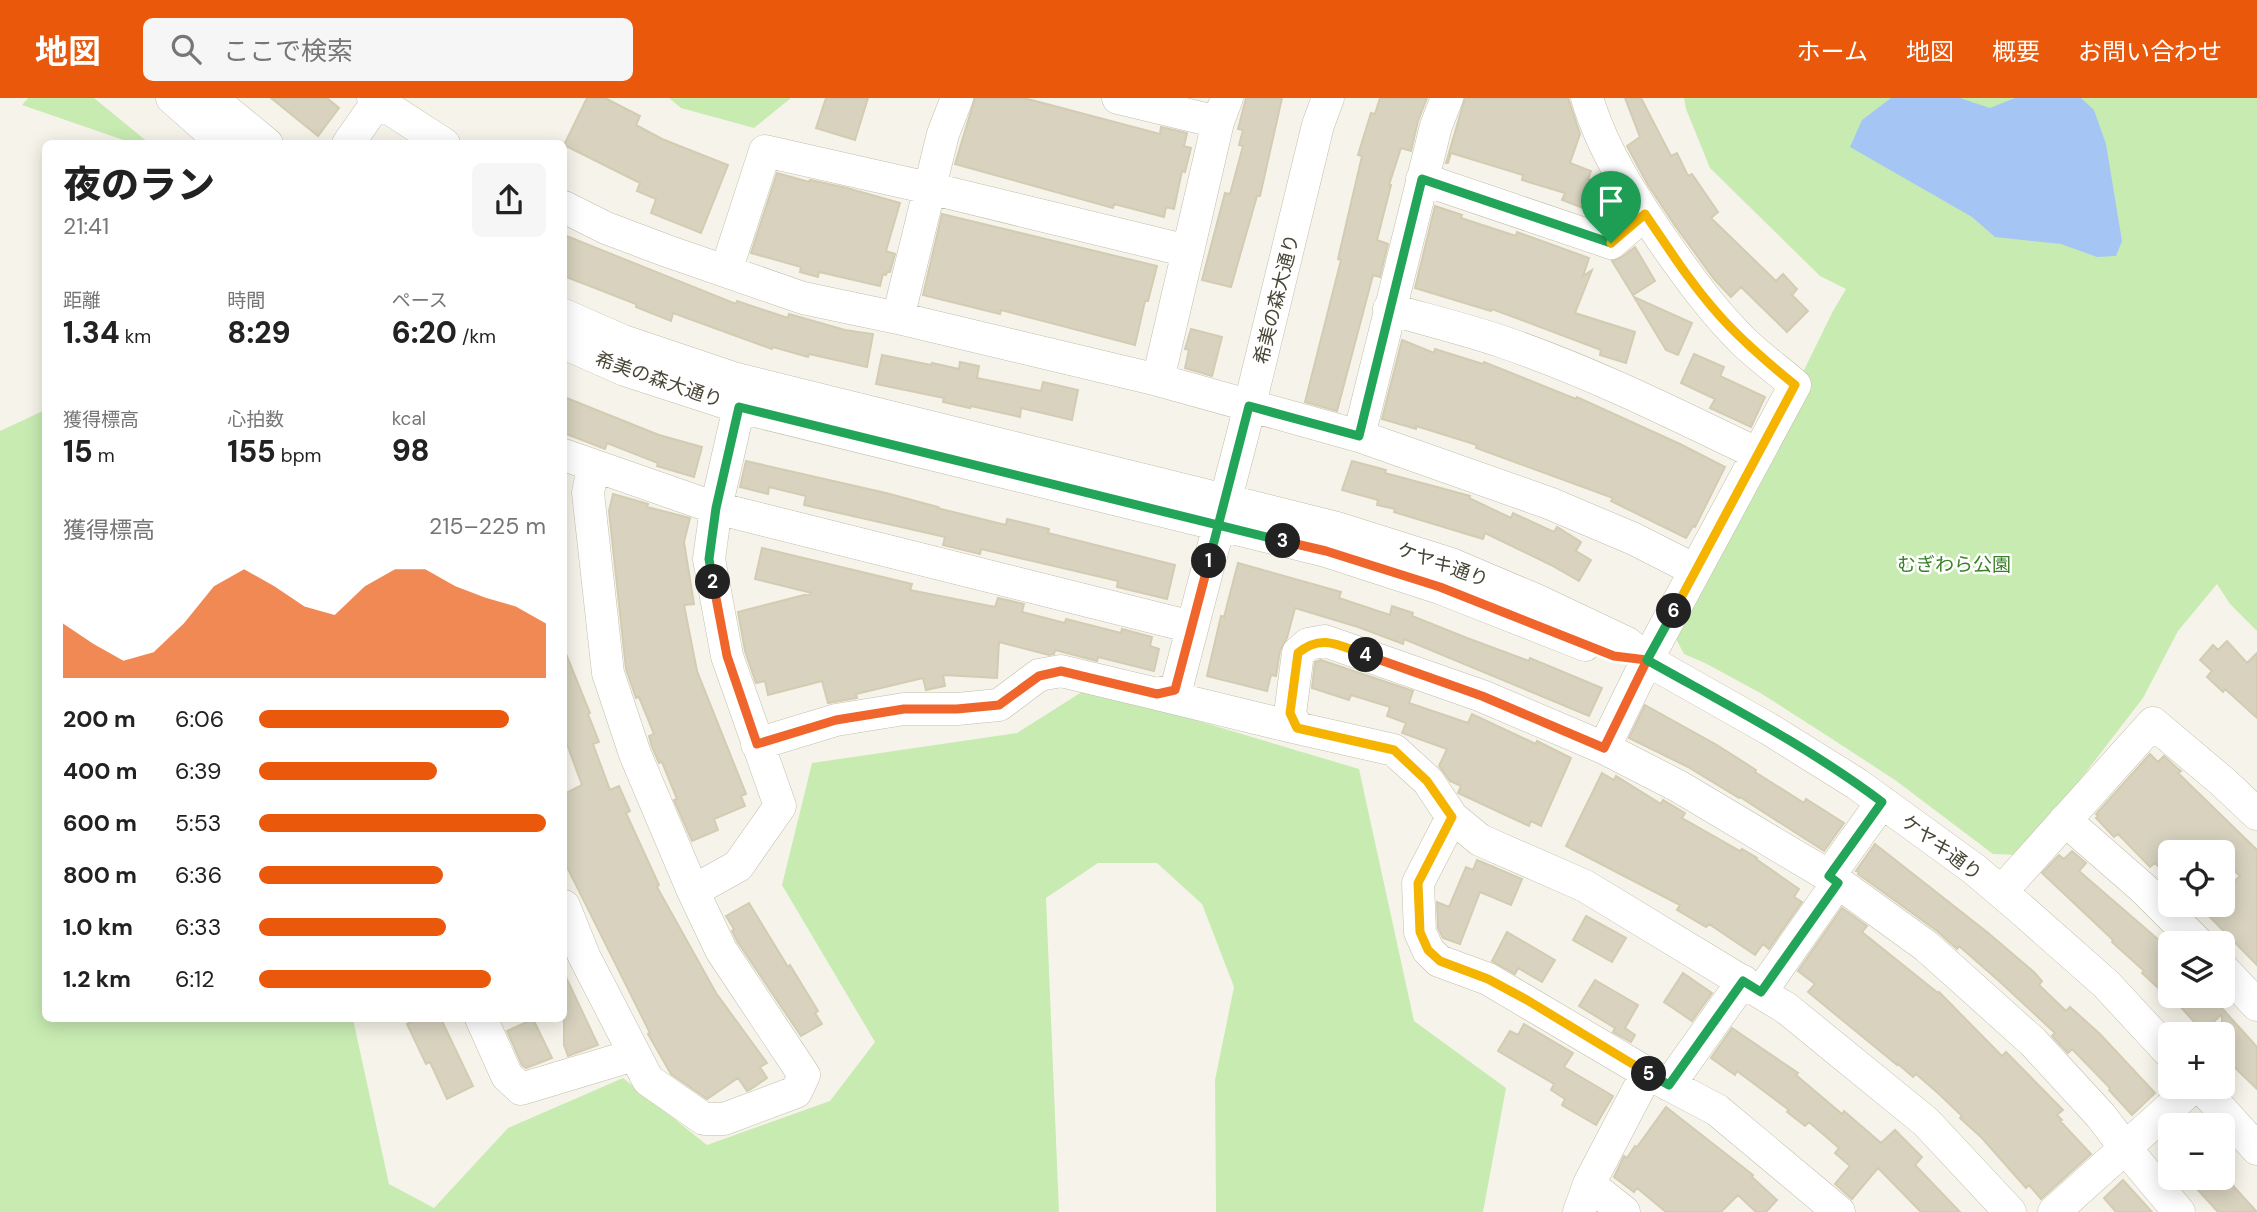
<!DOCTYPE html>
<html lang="ja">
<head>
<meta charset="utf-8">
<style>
  :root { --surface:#fff; --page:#f6f6f6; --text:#222; --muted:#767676; --accent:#ea580c }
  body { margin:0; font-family:"DM Sans","Noto Sans JP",sans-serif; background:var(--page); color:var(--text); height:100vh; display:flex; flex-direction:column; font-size:26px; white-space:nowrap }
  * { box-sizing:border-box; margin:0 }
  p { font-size:23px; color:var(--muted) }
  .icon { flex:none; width:38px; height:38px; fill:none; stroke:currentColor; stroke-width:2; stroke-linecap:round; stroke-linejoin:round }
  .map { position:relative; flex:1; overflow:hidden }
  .drawer { position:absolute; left:42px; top:42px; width:525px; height:882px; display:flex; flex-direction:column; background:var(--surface); border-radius:10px; box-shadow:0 4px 18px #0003 }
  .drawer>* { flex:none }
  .buttons { position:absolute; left:2158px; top:742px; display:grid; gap:14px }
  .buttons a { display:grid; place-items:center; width:77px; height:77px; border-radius:10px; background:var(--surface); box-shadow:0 4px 18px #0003; font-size:35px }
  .pin { position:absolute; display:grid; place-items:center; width:60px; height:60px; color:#fff; margin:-72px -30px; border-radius:50% 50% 50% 0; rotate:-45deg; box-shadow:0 0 7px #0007 }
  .pin .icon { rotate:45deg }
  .km { position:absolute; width:35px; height:35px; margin:-18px; border-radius:50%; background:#222; color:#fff; font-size:19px; line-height:35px; text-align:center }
  .round { display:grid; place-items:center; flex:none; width:74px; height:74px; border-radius:10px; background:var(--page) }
  .overview { display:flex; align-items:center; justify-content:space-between; height:119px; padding:0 21px }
  h1 { font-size:38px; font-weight:800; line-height:52px }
  .figures { display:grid; grid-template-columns:repeat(3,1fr); gap:10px; height:119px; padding:7px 21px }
  .figures div { display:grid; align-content:center }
  .figures b { font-size:30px; font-weight:800 }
  .figures small { font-size:19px; font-weight:400 }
  .figures p { font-size:19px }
  .chart { height:196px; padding:14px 21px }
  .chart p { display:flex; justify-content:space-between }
  .chart svg { width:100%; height:126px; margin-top:7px; fill:var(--accent); opacity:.7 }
  ul { padding:0 21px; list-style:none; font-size:23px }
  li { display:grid; grid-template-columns:112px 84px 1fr; align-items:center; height:52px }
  li i { height:18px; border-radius:9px; background:var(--accent) }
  header { display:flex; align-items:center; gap:42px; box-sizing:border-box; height:98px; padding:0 35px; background:var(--accent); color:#fff }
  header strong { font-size:33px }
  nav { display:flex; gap:38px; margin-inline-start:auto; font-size:24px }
  .search { width:490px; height:63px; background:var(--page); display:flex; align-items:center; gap:18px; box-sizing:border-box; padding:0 24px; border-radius:10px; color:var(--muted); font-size:26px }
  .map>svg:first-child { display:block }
</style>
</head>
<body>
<header>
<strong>地図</strong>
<div class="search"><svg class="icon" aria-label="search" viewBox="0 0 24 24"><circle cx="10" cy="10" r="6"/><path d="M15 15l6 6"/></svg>ここで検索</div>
<nav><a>ホーム</a><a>地図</a><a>概要</a><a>お問い合わせ</a></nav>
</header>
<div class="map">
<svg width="2257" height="1114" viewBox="0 0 2257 1114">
  <rect width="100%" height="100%" fill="#f6f4ea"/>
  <path fill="#c8ebb2" d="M28 0H94L149 45H132L22 7Z
    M669 0H791L754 30 681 10Z
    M1684 0H2257V533L2230 506 2217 486 2178 533 2143 600 2046 726 2019 757 1993 756 1895 682 1829 639 1762 596 1705 565 1684 556 1674 537 1833 213 1846 191 1820 178 1710 70 1686 11Z
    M45 312 46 920 353 921 389 1086 434 1110 508 1030 623 980 707 1047 830 1003 875 944 782 787 812 665 1017 635 1088 590 1359 671 1414 923 1506 990 1483 1114H1216L1215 982 1234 889 1202 806 1157 765H1098L1046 800 1059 1114H0V333Z"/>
  <path fill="#a5c6f4" d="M1891 0H1960L1990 10 2015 0H2081L2094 12 2106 46 2122 143 2116 158 2097 159 2061 146 1995 139 1972 119 1850 49 1862 22Z"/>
  <path fill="#d8d2bf" stroke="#d3ccb2" stroke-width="2" d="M271 0H327L339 10 318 38Z
    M587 0H605L640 18 636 27 662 41 728 67 701 135 651 115 656 101 637 93 640 85 564 47Z
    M826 0H868L855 42 816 30Z
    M975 0H1024L1160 36 1161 29 1187 35 1184 48 1191 50 1185 74 1182 73 1174 111 1166 109 1164 119 1114 106 1113 110 955 66Z
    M1246 0H1282L1260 98H1257L1231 189 1202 182 1225 95 1230 96 1243 48 1239 47 1243 32 1238 31Z
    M1380 0H1427L1418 23 1411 53 1401 50 1389 87H1391L1377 142 1388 146 1380 179 1373 177 1337 313 1305 304 1341 162 1338 161 1362 58 1358 57 1371 15 1375 16Z
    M1465 0H1568L1580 36 1570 65 1591 73 1588 81 1597 84 1594 92 1611 98 1604 118 1562 102 1565 95 1522 82 1523 77 1451 55 1448 65H1446Z
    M1625 0H1641L1671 58 1677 55 1688 78 1692 76 1718 114 1711 120 1776 183 1783 176 1797 191 1792 197 1808 213 1787 234 1741 189 1731 199 1714 181 1676 129 1648 87 1627 48 1640 39Z
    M777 75 809 84 810 82 847 90 900 105 886 153 895 156 890 174H887L886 177 883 176 880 188 819 174 818 179 800 174 801 169 751 155Z
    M1435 108 1462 117 1461 120 1516 138 1517 134 1589 160 1583 178 1592 172 1575 215 1635 234 1626 265 1600 257 1601 252 1492 211 1491 213 1415 190Z
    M942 116 1157 168 1148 203H1145L1135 247 1001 212 1000 216 923 197Z
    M564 137 736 206 737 203 788 220 789 216 845 232 873 236 867 269 809 256 808 259 773 249 772 251 673 215 671 223 636 209V206L564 178Z
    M1635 149 1655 183 1633 197 1612 163 1622 159Z
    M1634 199 1692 225 1678 257 1666 252Z
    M1191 231 1222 239 1212 278 1185 270 1189 252 1185 251Z
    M1402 242 1434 255 1435 251 1483 266 1484 264 1576 301 1577 299 1680 346 1725 369 1695 429 1693 428 1686 440 1611 403 1613 400 1476 350 1477 347 1416 328V331L1382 321Z
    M1694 256 1724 269 1720 278 1765 299 1751 329 1710 310 1715 301 1681 285Z
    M882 257 931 267 932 265 959 271 960 264 979 268 977 280 1041 293 1043 284 1078 292 1072 322 1021 310 1020 319 971 308 970 310 943 304 944 300 876 286Z
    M564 299 659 337 702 349 694 379 657 368 658 365 607 345 605 351 564 335Z
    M746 363 886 395 938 409 937 410 1006 427 1007 421 1049 431 1048 435 1175 467 1167 501 1117 489 1118 483 1041 465 981 451 980 456 943 447 945 439 804 407 806 398 769 389 768 396 740 389Z
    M1352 363 1386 372 1385 375 1470 398 1469 400 1511 420 1513 415 1554 434 1557 429 1581 444 1576 453 1591 462 1579 483 1551 467 1485 435 1483 441 1394 414 1395 411 1377 407 1378 402 1342 392Z
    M613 396 648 406 647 409 690 420 684 444 694 506 684 507 697 573 746 696 741 698 745 708 714 721 718 732 692 743 674 702 677 701 662 664 659 665 652 649 649 638 654 636 639 599 636 600 626 571 609 413Z
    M762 450 912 486 910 492 995 509 998 500 1024 506 1022 514 1065 525 1066 521 1121 535 1122 531 1152 539 1150 548 1159 551 1154 573 1098 559 1097 563 1055 552 1054 556 1049 557 999 544 997 580 943 577 945 588 926 592 923 580 856 596 857 600 828 605 822 583 768 597 765 583 756 585 745 553 738 514 812 495 755 481Z
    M1238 465 1341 494 1339 500 1390 517 1392 508 1413 515 1412 518 1467 540 1529 563 1530 560 1602 590 1589 618 1404 541 1403 546 1358 529 1295 510 1287 540 1280 553 1276 578 1271 577 1267 593 1207 578 1221 518 1224 519Z
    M2227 543 2247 565 2257 555V620L2225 591 2223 594 2207 579 2212 573 2200 562 2213 547 2218 552Z
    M564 551 590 615 588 616 599 644 593 646 610 692 619 688 630 713 626 715 659 787 657 789 716 895 767 965 760 969 767 980 751 991 747 993 738 980 707 1001 671 976 648 936 650 935 564 763V696L582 687 564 638Z
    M1321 562 1413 593 1409 605 1468 625 1472 616 1536 646 1537 643 1571 660 1541 728 1531 723 1529 728 1458 695 1461 688 1450 683 1439 668 1447 651 1402 635 1406 625 1387 618 1390 609 1351 597 1349 602 1312 590 1315 564Z
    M1645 607 1717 647 1756 672 1755 674 1804 705 1806 701 1844 725 1824 753 1740 699 1739 700 1688 669 1629 640Z
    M2150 656 2158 664 2164 658 2177 670 2181 673 2178 675 2257 752V867L2198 807H2222V795L2240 778 2222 761V754H2170V780L2155 765 2150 769 2118 736 2114 739 2096 720 2098 718 2096 716Z
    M1602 675 1614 682 1616 678 1661 706 1663 702 1685 715 1682 720 1740 753 1742 751 1757 760 1756 761 1799 791 1794 799 1802 804 1769 851 1763 846 1755 857 1709 826 1706 829 1677 812 1680 807 1566 748Z
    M1875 746 1987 834 2034 874 2042 883 2039 887 2066 913 2070 909 2100 936 2155 995 2132 1017 2109 992 2110 990 2072 951 2068 955 2052 938 2055 935 1999 883 1959 848 1957 851 1937 833 1858 776 1859 774 1856 773Z
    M2072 753 2086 765 2079 773 2160 843 2159 845 2170 856V901L2142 875 2144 873 2112 844 2113 842 2042 775 2059 757 2064 761Z
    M1477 762 1522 781 1511 807 1480 794 1460 846 1443 840 1438 830 1437 804 1449 809 1466 769 1473 772Z
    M749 805 788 869 790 867 818 913 815 915 822 926 801 938 737 843 732 833 734 831 726 818Z
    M1842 810 1867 828 1862 834 1938 895 1939 894 2002 958 2006 954 2063 1012 2057 1017 2062 1022 2060 1023 2091 1056 2041 1101 2029 1087 2026 1090 1982 1040 1960 1020 1962 1018 1939 996 1916 976 1913 979 1898 966 1897 967 1808 894 1815 886 1798 873Z
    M1586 818 1626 840 1612 864 1573 842Z
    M1507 834 1555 862 1542 884 1518 870 1515 876 1492 863Z
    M564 875 598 947 568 958 564 947Z
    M1683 875 1712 895 1692 923 1664 904Z
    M1595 882 1638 907 1625 930 1635 937 1631 944 1613 934 1615 930 1579 908Z
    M2171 898H2223L2227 902 2220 908 2257 949V991L2222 957V916L2203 934Z
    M418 921H441L473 988 447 1001 430 964 426 966 407 926Z
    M533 921 552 960 526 970 522 967 507 933Z
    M1524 926 1573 955 1564 969 1613 998 1596 1027 1562 1007 1565 1001 1551 992 1554 986 1498 953 1510 933 1518 937Z
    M1732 930 1798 975 1796 977 1842 1016 1844 1013 1881 1045 1895 1032 1922 1059 1915 1067 1960 1114H1921L1878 1070 1852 1101 1835 1086 1850 1068 1835 1055 1839 1050 1809 1024 1805 1028 1787 1014 1789 1012 1737 973 1735 977 1711 960Z
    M1666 1009 1753 1077 1752 1079 1777 1102 1766 1114H1756L1738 1097 1721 1114H1666L1637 1090 1634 1094 1614 1079 1624 1058 1627 1060 1635 1048 1637 1049Z
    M2187 1080H2226L2257 1114H2218Z
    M2123 1082 2152 1114H2116L2104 1100Z"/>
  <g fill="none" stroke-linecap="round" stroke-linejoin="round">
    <g stroke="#c2beac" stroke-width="33">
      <path id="minor" d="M172 0 224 46
        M211 0 267 46
        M373 0 444 46
        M1118 0 1218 24
        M1447 0 1436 28 1359 338 1549 405 1634 441 1695 472
        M1587 0C1603 54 1636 104 1668 150 1692 184 1716 217 1746 246 1761 260 1779 273 1795 287L1647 562 1604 650
        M348 46 380 0
        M1422 81 1611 145 1645 116
        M564 109 606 130 667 153 803 200 898 220 1158 282 1218 24 1227 0
        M726 173 765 53 929 90 1188 153
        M1389 211C1427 222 1465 231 1503 244 1591 274 1675 316 1758 356
        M564 217 623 243 733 280 1337 430 1451 466 1536 502 1627 545 1647 562 1769 631 1857 686 1974 771 2020 810 2106 886 2170 955
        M898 220 943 36 957 0
        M564 245 625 272 739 309 1326 453 1440 490 1585 547
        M1158 282 1359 338
        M564 357 716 410 1192 529
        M1157 596 1297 630
        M757 646 836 622 904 611H957L999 607 1039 577 1061 573 1157 596 1176 592 1243 335 1318 27 1328 0
        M1452 719 1418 785 1420 834 1428 852 1439 863 1488 881 1647 975 1717 1012 1839 1114
        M2065 722 2144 791 2198 845
        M1829 778 1882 704
        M693 793 738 768 780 708 727 558 709 461 716 410 739 309
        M2001 794 2153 625 2223 684 2257 716
        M564 808 584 858 648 982 704 1021H724L796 994 804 977 721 852 693 793 635 656 608 575 588 395 593 369
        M2222 870 2257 907
        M1761 894 1838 784
        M481 920 507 978 521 991 634 957
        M1669 987 1743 883
        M2201 989 2257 1051
        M1589 1086 1624 1114
        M1579 1114 1589 1086 1647 975
        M2010 1114 1926 1024 1786 910 1585 788 1480 742 1452 719 1428 683 1394 652 1297 630 1290 616 1298 555 1308 546 1325 543 1482 598 1604 650 1678 688 1829 778 1926 848 2033 944 2101 1018 2126 1051 2179 1114
        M2054 1114 2193 989"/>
    </g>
    <use href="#minor" stroke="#fff" stroke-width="32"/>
  </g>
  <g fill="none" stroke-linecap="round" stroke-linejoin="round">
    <g stroke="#fff" stroke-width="14">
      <path id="split-1" d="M1209 463 1249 308 1359 338 1422 81 1611 145"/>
    </g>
    <g stroke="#fff" stroke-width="14">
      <path id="split-2" d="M713 484 727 558 757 646 836 622 904 611H957L999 607 1039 578 1061 573 1157 596 1175 592 1209 463"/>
    </g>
    <g stroke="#fff" stroke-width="14">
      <path id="split-3" d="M713 484 709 461 716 410 739 309 1283 443"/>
    </g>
    <g stroke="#fff" stroke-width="14">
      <path id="split-4" d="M1283 443 1326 453 1440 489 1614 558 1647 562 1604 650 1482 598 1366 557"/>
    </g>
    <g stroke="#fff" stroke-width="14">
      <path id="split-5" d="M1366 557C1340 548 1322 535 1298 555L1290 615 1297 630 1394 652 1427 683 1452 719 1418 785 1420 834 1428 852 1440 863 1488 881 1527 902 1649 976"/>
    </g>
    <g stroke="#fff" stroke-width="14">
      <path id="split-6" d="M1649 976 1669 987 1743 883 1761 894 1838 785 1829 778 1882 704C1809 649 1727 607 1647 562L1674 513"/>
    </g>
    <g stroke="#fff" stroke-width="14">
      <path id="split-7" d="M1611 145 1645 116C1669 151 1691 186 1719 217 1742 243 1768 265 1795 287L1674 513"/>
    </g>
    <use href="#split-1" stroke="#22a559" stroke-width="9"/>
    <use href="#split-2" stroke="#f0652b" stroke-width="9"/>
    <use href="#split-3" stroke="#22a559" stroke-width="9"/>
    <use href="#split-4" stroke="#f0652b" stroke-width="9"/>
    <use href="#split-5" stroke="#f5b400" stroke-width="9"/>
    <use href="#split-6" stroke="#22a559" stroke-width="9"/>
    <use href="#split-7" stroke="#f5b400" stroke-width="9"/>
  </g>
  <g text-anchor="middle" stroke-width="5" stroke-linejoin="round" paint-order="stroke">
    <g font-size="19" fill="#4a4637" stroke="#fff">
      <text transform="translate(1276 201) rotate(-76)" y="7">希美の森大通り</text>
      <text transform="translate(659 281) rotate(19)" y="7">希美の森大通り</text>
      <text transform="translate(1443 466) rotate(20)" y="7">ケヤキ通り</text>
      <text transform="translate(1942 749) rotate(37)" y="7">ケヤキ通り</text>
    </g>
    <g font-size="19" fill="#3a8027" stroke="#fff">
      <text x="1954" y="473">むぎわら公園</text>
    </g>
  </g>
</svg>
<div class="buttons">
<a><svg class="icon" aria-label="locate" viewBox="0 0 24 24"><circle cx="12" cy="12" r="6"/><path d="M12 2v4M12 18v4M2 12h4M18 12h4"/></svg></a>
<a><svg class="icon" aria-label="layers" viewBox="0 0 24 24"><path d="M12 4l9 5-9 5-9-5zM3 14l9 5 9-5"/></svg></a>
<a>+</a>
<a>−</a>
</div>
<div class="pin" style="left:1611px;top:145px;background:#1e9e55"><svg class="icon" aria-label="arrive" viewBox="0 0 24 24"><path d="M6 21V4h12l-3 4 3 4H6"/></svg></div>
<b class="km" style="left:1209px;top:463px">1</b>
<b class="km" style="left:713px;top:484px">2</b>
<b class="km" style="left:1283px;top:443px">3</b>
<b class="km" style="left:1366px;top:557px">4</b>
<b class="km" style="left:1649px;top:976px">5</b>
<b class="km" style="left:1674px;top:513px">6</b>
<section class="drawer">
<div class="overview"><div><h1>夜のラン</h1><p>21:41</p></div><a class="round"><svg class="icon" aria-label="share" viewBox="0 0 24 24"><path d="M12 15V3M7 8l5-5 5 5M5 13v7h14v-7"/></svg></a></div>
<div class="figures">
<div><p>距離</p><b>1.34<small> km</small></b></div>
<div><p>時間</p><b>8:29</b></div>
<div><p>ペース</p><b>6:20<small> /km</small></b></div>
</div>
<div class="figures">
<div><p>獲得標高</p><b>15<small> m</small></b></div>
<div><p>心拍数</p><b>155<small> bpm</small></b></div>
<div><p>kcal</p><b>98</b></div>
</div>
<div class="chart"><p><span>獲得標高</span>215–225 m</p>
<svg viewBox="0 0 160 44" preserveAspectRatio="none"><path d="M0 44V25L10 32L20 38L30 35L40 25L50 12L60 6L70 12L80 19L90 22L100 12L110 6L120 6L130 12L140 16L150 19L160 25V44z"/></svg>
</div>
<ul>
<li><b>200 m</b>6:06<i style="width:87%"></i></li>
<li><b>400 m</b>6:39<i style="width:62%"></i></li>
<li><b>600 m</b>5:53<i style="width:100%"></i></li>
<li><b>800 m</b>6:36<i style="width:64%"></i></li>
<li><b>1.0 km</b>6:33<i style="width:65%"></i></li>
<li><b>1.2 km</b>6:12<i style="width:81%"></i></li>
</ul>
</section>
</div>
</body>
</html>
